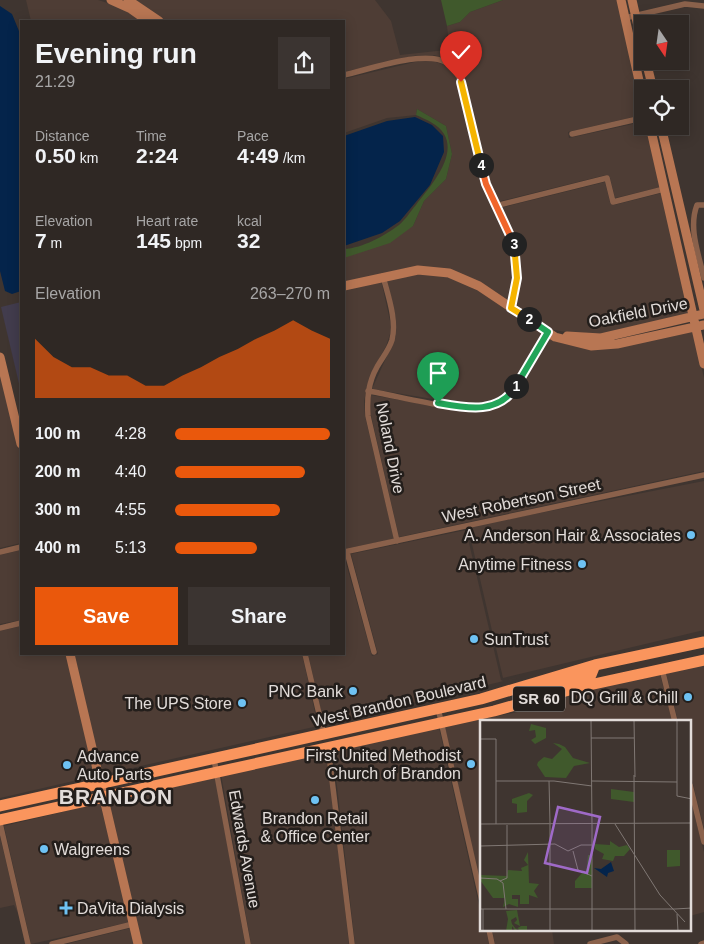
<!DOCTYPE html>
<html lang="en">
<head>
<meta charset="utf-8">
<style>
  :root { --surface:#2f2824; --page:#3b3431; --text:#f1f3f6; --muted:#a7a6a6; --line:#4a4441; --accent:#ea580c }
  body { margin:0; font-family:Helvetica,sans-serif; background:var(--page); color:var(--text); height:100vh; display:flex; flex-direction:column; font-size:19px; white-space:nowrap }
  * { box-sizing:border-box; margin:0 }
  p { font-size:16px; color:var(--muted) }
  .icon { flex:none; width:28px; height:28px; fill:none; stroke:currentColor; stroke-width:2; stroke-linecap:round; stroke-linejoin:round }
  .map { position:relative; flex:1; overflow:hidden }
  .drawer { position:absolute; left:20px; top:20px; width:325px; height:635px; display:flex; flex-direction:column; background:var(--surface); border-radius:0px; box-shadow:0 2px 12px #0003,0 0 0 1px var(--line) }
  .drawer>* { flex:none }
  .needle { width:32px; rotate:167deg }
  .fabs { position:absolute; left:634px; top:15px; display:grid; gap:10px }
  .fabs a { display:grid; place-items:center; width:55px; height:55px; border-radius:0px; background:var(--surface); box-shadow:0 2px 12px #0003,0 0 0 1px var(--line); font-size:25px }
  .pin { position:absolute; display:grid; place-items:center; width:42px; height:42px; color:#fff; margin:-51px -21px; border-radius:50% 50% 50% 0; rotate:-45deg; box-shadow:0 0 5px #0007 }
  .pin .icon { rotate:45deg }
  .km { position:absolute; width:25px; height:25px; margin:-12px; border-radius:50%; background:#222; color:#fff; font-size:14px; line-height:25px; text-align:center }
  .round { display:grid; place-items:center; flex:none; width:52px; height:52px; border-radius:0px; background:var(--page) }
  .summary { display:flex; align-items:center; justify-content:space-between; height:85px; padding:0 15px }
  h1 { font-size:28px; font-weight:700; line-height:38px }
  .stats { display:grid; grid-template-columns:repeat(3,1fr); gap:8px; height:85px; padding:5px 15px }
  .stats div { display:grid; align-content:center }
  .stats b { font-size:21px; font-weight:700 }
  .stats small { font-size:14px; font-weight:400 }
  .stats p { font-size:14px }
  .chart { height:140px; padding:10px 15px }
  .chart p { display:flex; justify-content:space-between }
  .chart svg { width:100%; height:90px; margin-top:5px; fill:var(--accent); opacity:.7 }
  .action { display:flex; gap:10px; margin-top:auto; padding:10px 15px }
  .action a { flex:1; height:58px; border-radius:0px; background:var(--accent); color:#fff; font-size:20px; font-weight:700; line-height:58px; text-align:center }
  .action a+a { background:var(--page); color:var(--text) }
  ul { padding:0 15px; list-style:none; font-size:16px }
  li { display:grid; grid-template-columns:80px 60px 1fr; align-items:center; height:38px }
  li i { height:12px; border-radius:6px; background:var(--accent) }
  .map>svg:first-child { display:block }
</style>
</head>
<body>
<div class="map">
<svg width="704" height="944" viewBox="0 0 704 944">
  <rect width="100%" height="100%" fill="#3f3530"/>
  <path fill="#4e3d35" d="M26 0H98L117 6 143 21H31Z
    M135 0H375L391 21 400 55 446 50 449 43 447 26 460 22 470 12 503 0H618L642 115 568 132 569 138 642 122V126H647L661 187 615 198 610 178 606 175 497 202 489 183 463 80 458 69 447 59 434 55H418L344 72V21H164Z
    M419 61H433L445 65 453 73 458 83 483 185 493 209 506 230 513 254 514 277 509 303 481 283 454 271 403 269 344 282V258L413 226 424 201 446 179 452 154 446 126 417 109 416 115 387 118 344 133V79Z
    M605 182 610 202 614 205 662 193 689 314 603 334 566 332 549 329 514 306 520 278 519 253 511 227 500 208Z
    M418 273 442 275 465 282 544 333 512 387 505 394 483 404 469 405 372 389 396 336V320L387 279Z
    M381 280 390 321V334L386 346 369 378 364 401 365 416 394 539 344 549V289Z
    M693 330 704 378V471L399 537 371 415V395L468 412 485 411 501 405 516 392 549 336 561 343 591 349Z
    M0 370 21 457V543L0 548Z
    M704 481V630L503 678 468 527Z
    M466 530 501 680 503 681 525 676 324 724 308 654H344V556L372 656 378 654 351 554Z
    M21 550V620L0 624V555Z
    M21 626V654H67L95 776 0 798V631Z
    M73 654H302L318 726 101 775Z
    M704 665V829L690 772V722L678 721 666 673Z
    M660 674 672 721 482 722 481 889 445 727 532 709 580 692Z
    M439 728 481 914 482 930H486L489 944H355L333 751Z
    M327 752 349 944H251L221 774Z
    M215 776 245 944H141L106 802Z
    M690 798 704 852V912L690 916Z
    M100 803 130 922 31 944 4 826Z
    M0 836 18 913 14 905 0 908Z
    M131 928 135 944H66Z
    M492 930H552L554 944H495Z"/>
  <path fill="#423c4d" d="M21 302V392L1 307Z"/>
  <path fill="#40592c" d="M441 0H503L470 12 460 22 447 26Z
    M417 109 446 126 452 154 446 179 424 201 413 226 390 243 344 258V249C363 248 384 236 399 225 406 219 410 212 416 205 428 189 458 157 444 134 438 124 427 120 416 115Z"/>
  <path fill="#04244b" d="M0 6 12 14 21 36V291L12 294 5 291 0 271Z
    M415 117 432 125 443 136 444 152 430 185 400 221 382 233 344 246V136L387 121Z"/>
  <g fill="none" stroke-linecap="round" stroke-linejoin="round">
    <path stroke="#8a614b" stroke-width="5.5" d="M625 18 685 4 704 6
      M344 75C368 70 425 49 447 63 454 68 457 74 461 81L486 184 508 229 516 253 517 278 511 308
      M572 134 642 118
      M704 205H697C688 228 699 255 704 278
      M495 206 607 178 613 202 664 189
      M383 276C388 296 397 320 392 340 389 350 382 358 377 367 368 383 367 398 368 416L397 541
      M368 391C394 395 463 413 484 408 497 405 505 399 514 390L548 332
      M0 552 21 547
      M344 552 704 475
      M347 552 374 652
      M0 628 21 623
      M305 654 324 735
      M662 669 675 722
      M438 708 482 901
      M328 747 352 944
      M214 759 248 944
      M690 785 704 842
      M0 823 28 944
      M489 930 492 944
      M52 944 133 924
      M590 944 617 937 626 944
      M701 944 704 943"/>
    <path stroke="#b87653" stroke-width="9" d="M111 0 131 9 148 21
      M128 0 159 21
      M621 0 642 94
      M632 0 642 44
      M646 61 653 89
      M650 126 704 364
      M661 126 704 310
      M344 286 418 270 449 273 479 286 555 337 591 346 617 344 704 325
      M567 336 601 338 704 314
      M0 357 21 444
      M70 654 138 944"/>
    <path stroke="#fa955d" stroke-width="11" d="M545 695 547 689 552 687 591 675 595 665
      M0 806 481 699 595 665 704 642
      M0 820 494 711 580 687 704 660"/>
  </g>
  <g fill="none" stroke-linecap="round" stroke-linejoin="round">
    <g stroke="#fff" stroke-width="10">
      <path id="split-1" d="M438 403C466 408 499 415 516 386"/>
    </g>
    <g stroke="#fff" stroke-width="10">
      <path id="split-2" d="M516 386 548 332 529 319"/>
    </g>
    <g stroke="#fff" stroke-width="10">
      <path id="split-3" d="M514 244 517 278 511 308 529 319"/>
    </g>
    <g stroke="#fff" stroke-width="10">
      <path id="split-4" d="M481 165 486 184 514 244"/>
    </g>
    <g stroke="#fff" stroke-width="10">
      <path id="split-5" d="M461 82 481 165"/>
    </g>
    <use href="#split-1" stroke="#22a559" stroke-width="6"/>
    <use href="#split-2" stroke="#22a559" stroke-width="6"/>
    <use href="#split-3" stroke="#f5b400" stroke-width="6"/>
    <use href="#split-4" stroke="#f0652b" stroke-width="6"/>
    <use href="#split-5" stroke="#f5b400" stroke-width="6"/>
  </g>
  <g fill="#6ec2f3" stroke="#231e1b" stroke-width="2">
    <circle cx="691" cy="535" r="5"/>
    <circle cx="582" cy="564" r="5"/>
    <circle cx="474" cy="639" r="5"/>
    <circle cx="353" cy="691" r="5"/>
    <circle cx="688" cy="697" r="5"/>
    <circle cx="242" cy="703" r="5"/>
    <circle cx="471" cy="764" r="5"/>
    <circle cx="67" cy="765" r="5"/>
    <circle cx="315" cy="800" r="5"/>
    <circle cx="44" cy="849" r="5"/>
    <path d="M63.5 900.5h5v5h5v5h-5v5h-5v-5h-5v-5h5z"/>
  </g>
  <g text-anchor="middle" stroke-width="5" stroke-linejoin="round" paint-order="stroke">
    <rect fill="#231e1b" stroke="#a9a3a0" stroke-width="1" x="513" y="686.5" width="52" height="25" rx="4"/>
    <g font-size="15" font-weight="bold" fill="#e2dcd9">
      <text x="539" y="704">SR 60</text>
    </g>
    <g font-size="16" fill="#e2dcd9" stroke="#231e1b">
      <text transform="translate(638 312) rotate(-11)" y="6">Oakfield Drive</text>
      <text transform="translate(391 448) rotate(79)" y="6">Noland Drive</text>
      <text transform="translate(521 500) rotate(-12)" y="6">West Robertson Street</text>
      <text transform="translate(399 701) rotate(-13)" y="6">West Brandon Boulevard</text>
      <text transform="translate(245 849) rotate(80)" y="6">Edwards Avenue</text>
    </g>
    <g font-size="16" fill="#e2dcd9" stroke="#231e1b" text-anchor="end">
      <text x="681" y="541">A. Anderson Hair &amp; Associates</text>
      <text x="572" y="570">Anytime Fitness</text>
      <text x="484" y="645" text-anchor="start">SunTrust</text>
      <text x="343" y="697">PNC Bank</text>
      <text x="678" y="703">DQ Grill &amp; Chill</text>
      <text x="232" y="709">The UPS Store</text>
      <text x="461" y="761">First United Methodist<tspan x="461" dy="18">Church of Brandon</tspan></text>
      <text x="77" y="762" text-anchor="start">Advance<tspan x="77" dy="18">Auto Parts</tspan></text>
      <text x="315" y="824" text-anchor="middle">Brandon Retail<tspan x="315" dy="18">&amp; Office Center</tspan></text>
      <text x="54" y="855" text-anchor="start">Walgreens</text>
      <text x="77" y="914" text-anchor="start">DaVita Dialysis</text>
    </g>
    <g font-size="21" font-weight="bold" letter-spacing="1" fill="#e2dcd9" stroke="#231e1b">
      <text x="116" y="804">BRANDON</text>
    </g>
  </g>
  <g transform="translate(480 720)">
    <rect width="211" height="211" fill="#3f3530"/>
    <path d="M51 4 66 8V18L55 24 51 20 56 17 55 10 49 11ZM73 23 79 24 85 27 93 38 110 43 94 46 86 58 65 57 57 45 58 42 64 37 72 39 82 29ZM131 69 154 72V82L131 79ZM49 73 53 75 47 81V92L37 93V84L32 83V79ZM130 121 139 127 147 125 150 129 144 136H135L133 141 122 139 124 134 115 129V124L130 125ZM187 130H200V146L187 147ZM48 132 49 163 59 164 54 171 58 178 49 175V184H40V175H32V179H38V187L29 184 23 187 25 178H13L0 160V155L27 156 28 150 42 151 41 148 48 145 44 140ZM108 135H112V168H95V161L102 153 106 154ZM37 190 40 206 34 203 37 200 36 197 31 200 32 204 36 209 41 206H47V210L39 211 38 208 35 211 32 206V211H26L28 199 26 191Z" fill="#40592c"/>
    <path d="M131 142 134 151 128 153 127 157 114 148 121 149Z" fill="#04244b"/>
    <path fill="none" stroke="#807874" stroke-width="1" d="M111 0 112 105M154 0 155 57M197 0V76L212 79M111 18H154M0 19H16V104M154 55 155 211M16 61H74L112 66M69 61 70 103M112 61 197 62M0 104 212 103M70 104V211M135 104 180 175 205 202M112 105V211M0 126 75 124 88 131 101 125H112M93 131 98 150 112 156M0 158 17 159 23 163 26 189M20 161 27 158V105M0 189H195M3 189V211M195 189 212 188M197 194 198 211"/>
    <path fill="#9f6ac8" fill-opacity="0.15" stroke="#9f6ac8" stroke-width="2.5" d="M78 87 120 97 107 153 65 143Z"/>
    <rect width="211" height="211" fill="none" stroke="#e2dcd9" stroke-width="2.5"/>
  </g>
</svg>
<div class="fabs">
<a><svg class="needle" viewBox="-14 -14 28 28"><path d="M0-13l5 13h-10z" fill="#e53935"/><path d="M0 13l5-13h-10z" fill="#a7a6a6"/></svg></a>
<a><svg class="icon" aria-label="locate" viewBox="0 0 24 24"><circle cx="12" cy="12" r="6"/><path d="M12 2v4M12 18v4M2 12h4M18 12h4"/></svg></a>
</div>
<div class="pin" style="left:438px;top:403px;background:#1e9e55"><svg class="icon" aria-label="arrive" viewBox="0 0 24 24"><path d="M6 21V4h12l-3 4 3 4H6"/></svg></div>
<div class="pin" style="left:461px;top:82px;background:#d93025"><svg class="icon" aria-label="check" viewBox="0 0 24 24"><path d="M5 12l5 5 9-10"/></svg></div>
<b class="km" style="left:516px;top:386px">1</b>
<b class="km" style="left:529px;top:319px">2</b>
<b class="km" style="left:514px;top:244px">3</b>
<b class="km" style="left:481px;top:165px">4</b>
<section class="drawer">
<div class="summary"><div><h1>Evening run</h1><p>21:29</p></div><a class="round"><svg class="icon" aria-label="share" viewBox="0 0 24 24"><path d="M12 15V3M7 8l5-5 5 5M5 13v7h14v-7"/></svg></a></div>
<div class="stats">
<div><p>Distance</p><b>0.50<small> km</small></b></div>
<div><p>Time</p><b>2:24</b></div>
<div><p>Pace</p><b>4:49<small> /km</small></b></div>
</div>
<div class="stats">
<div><p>Elevation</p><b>7<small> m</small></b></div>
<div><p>Heart rate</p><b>145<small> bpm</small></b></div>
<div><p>kcal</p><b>32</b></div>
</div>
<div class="chart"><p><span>Elevation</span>263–270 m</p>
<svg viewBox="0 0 160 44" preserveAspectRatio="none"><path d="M0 44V15L10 24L20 29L30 29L40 33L50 33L60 38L70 38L80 33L90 29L100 24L110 20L120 15L130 11L140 6L150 11L160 15V44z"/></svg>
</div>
<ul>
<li><b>100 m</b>4:28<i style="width:100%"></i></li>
<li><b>200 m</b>4:40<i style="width:84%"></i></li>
<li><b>300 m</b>4:55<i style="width:68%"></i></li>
<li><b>400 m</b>5:13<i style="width:53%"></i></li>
</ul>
<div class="action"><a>Save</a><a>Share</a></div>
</section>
</div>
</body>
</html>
